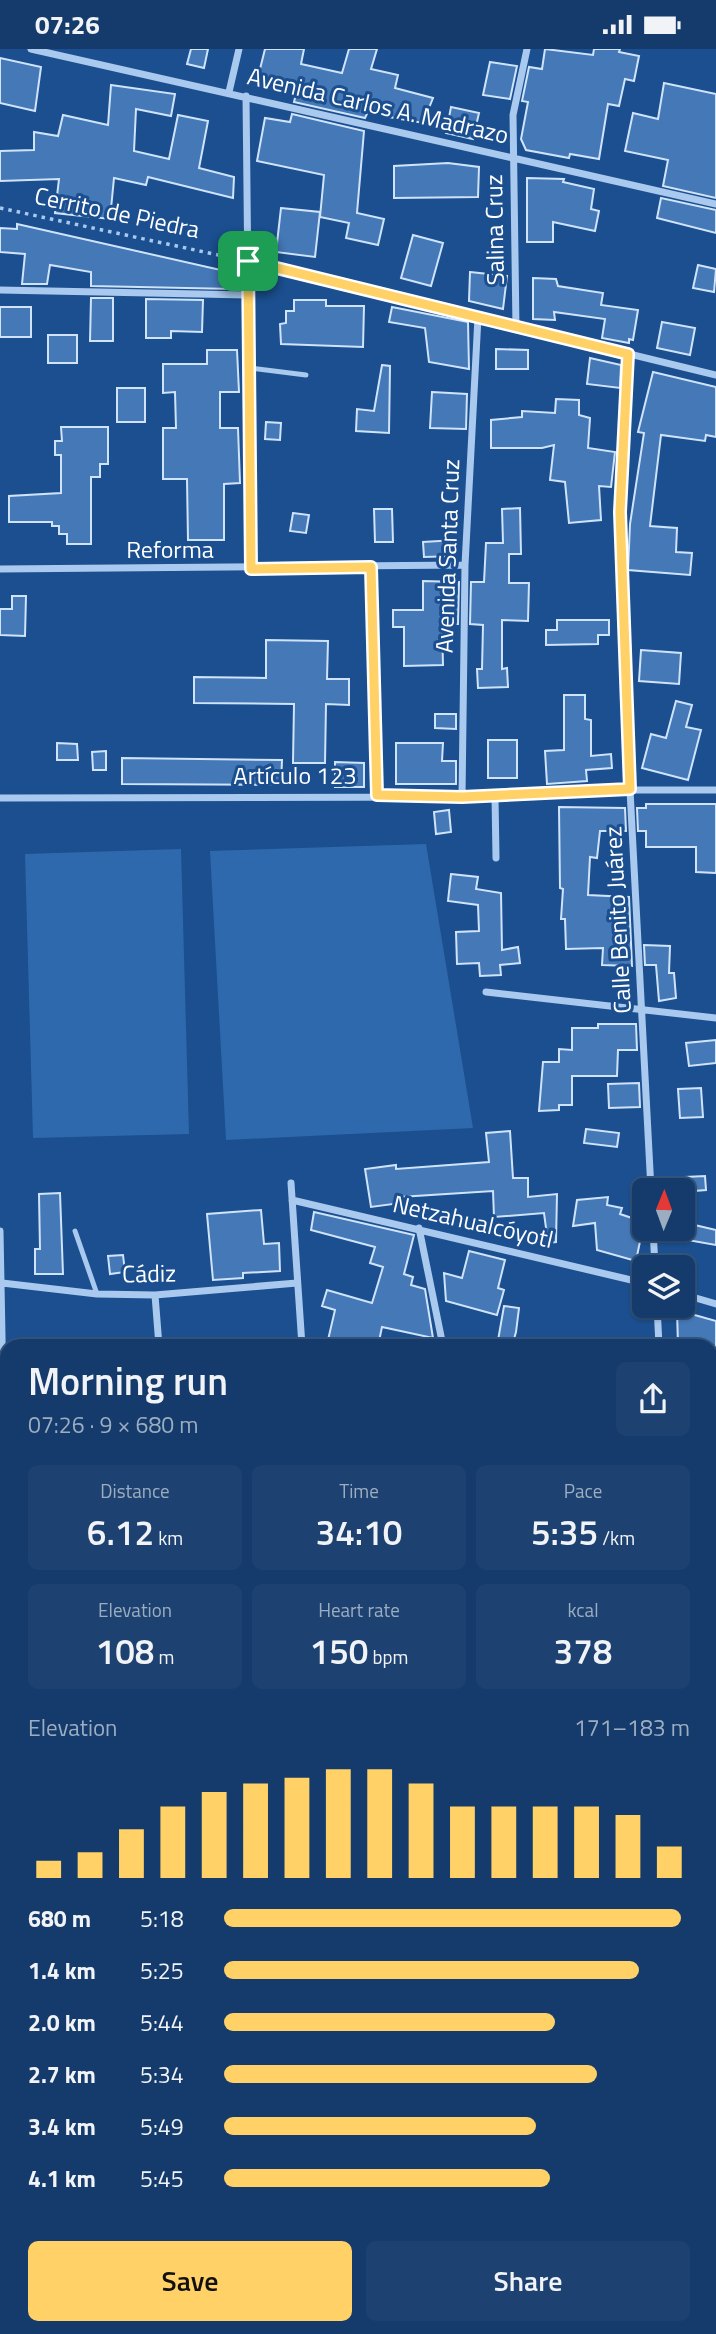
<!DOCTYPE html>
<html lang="en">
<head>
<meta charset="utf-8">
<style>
  :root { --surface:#143b6b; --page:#1d4271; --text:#f1f3f6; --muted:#9dadc1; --line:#33557e; --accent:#ffd166 }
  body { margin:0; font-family:"Titillium Web",sans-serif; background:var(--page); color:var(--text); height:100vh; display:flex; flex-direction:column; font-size:26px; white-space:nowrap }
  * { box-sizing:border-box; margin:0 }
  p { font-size:23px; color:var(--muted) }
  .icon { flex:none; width:38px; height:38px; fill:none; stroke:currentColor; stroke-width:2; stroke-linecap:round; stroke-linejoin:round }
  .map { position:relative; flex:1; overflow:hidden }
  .drawer { position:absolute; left:0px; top:1290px; width:718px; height:996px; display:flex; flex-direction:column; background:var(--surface); border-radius:21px 21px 0 0; box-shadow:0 2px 5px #0004,0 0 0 2px var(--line) }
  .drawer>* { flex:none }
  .needle { width:46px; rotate:1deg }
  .fabs { position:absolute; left:632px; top:1129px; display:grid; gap:14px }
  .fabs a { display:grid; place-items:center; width:63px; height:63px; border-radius:10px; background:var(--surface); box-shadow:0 2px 5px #0004,0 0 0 2px var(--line); font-size:35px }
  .pin { position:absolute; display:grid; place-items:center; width:60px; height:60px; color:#fff; margin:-30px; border-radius:14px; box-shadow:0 4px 10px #0006 }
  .round { display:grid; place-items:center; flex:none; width:74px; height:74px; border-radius:10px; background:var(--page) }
  .overview { display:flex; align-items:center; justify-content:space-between; height:119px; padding:0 28px }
  h1 { font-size:38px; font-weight:600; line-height:52px }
  .figures { display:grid; grid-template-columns:repeat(3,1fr); gap:10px; height:119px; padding:7px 28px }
  .figures div { display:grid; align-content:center; border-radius:10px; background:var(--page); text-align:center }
  .figures b { font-size:35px; font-weight:600 }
  .figures small { font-size:19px; font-weight:400 }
  .figures p { font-size:19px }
  .chart { height:196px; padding:14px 28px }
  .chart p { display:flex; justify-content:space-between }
  .chart svg { width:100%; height:126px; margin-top:7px; stroke:var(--accent); stroke-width:6 }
  .cta { display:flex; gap:14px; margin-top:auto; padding:14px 28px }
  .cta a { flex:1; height:80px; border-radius:10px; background:var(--accent); color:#111; font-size:28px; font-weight:600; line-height:80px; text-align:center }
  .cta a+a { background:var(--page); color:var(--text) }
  ul { padding:0 28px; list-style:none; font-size:23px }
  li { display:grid; grid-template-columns:112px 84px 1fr; align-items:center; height:52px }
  li i { height:18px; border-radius:9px; background:var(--accent) }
  .status { display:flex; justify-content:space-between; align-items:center; height:49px; padding:0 35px; background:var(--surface); direction:ltr }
  .status svg { height:19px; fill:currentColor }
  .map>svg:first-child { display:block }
</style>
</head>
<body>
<div class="status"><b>07:26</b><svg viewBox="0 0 49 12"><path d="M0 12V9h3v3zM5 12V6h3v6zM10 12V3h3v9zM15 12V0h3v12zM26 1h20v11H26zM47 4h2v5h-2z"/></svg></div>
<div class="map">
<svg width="716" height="2285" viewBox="0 0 716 2285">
  <rect width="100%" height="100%" fill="#1b4f8f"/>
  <path fill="#2e69ad" d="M426 795 473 1079 226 1091 210 802Z
    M181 800 189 1085 33 1089 25 805Z"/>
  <path fill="#4478b7" stroke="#cfe3fa" stroke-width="2" d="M191 0H208L204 19 187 15Z
    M265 0H304L301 15 342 24 349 0H377L371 20 398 26 395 39 433 49 423 74 383 67 370 58 365 69 294 53 296 45 256 36Z
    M545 0 593 6 594 0H620L619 3 639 7 634 32 625 30 619 57 608 55 599 110 570 105 569 109 526 101 521 90 528 53 522 52 529 18 542 20Z
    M0 9 41 18 35 62 0 54Z
    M490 13 517 17 510 50 483 46Z
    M664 34 716 45V149L663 137 668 111 625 102 633 64 658 70Z
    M111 36 175 45 171 67 136 60 134 102 169 110 178 66 208 72 199 119 234 128 233 149 148 128 146 136 114 129 110 170 55 164 59 130 0 132V102L34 101V83L58 87 63 66 108 76Z
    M451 58 479 64 473 90 446 84Z
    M292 65 364 82 357 164 384 170 378 196 346 189 349 174 320 168 324 126 257 112 265 69 290 73Z
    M448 114 479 118 478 148 394 149V117Z
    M527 129 564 130 563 133 594 140 591 160 599 162 595 182 553 173V193H527Z
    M661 149 716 161V184L657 169Z
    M281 159 320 163 315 208 276 203Z
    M17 175 234 224V240L91 237V223L50 216 47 235H22L25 205 0 203V179L17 180Z
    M413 186 443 194 431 237 401 229Z
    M698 216 716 220 714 243 693 239Z
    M470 223 507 227 503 260 469 252Z
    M533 229 556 230 558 237 603 244 601 256 638 261 633 291 629 290V294L602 289 605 270 554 263 555 271 533 270Z
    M91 249H113V292H90Z
    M146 250 203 251 202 283 171 282V289H146Z
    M294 251H326V257H364L363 298 281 295 280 275 286 274V262H294Z
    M0 258H31V288H0Z
    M392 258 468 273 469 320 429 313 425 279 389 273Z
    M662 273 695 279 690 306 657 299Z
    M48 286H77V314H48Z
    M496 300 528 301V320H496Z
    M207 301H237L239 343H220V379H238L240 434 224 435V491H188L187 430H163V379H176L175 343 163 344V315H207Z
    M590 309 621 316 620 339 587 335Z
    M382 316 390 317 389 384 356 382 357 360 374 362Z
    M653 323 716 338V388L706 386 705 392 661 386 650 477 677 479 676 503 692 504 690 526 628 521 630 475 644 384 638 383Z
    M117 339H145V373H117Z
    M432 343 467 345 466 380 430 379Z
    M556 350 579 351V366L590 369 588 399 615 403 611 438 599 437 601 471 569 474 565 433 550 431 554 396 542 399H491V371L522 368V362L555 364Z
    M266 373 281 374 280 391 265 390Z
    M61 378H108V415H100V428H91V495H67V485H59V477H52V473H9V447L61 444V406H55V392H62Z
    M520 459 521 505H509V534H529L528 572 502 571V620L507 619 508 638 478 639 477 620H482L483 576 470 575 471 533H484L486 494H503L502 460Z
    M374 460H392L393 493H375Z
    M293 464 309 466 306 484 290 482Z
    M456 491V507L424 508 423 493Z
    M423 532 459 533 458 575H442L443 616 404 617V578H393V561H423Z
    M12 547H26L25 587 0 586V560H12Z
    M557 571H609V586H598V595L546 596V581H557Z
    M266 591 328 592 327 630H349V656L326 655 325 714H293L294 655 194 654V628L266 629Z
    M641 601 681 604 679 635 639 632Z
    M564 646H585V670L591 671V707L611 705 612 719 586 721 587 732 547 735 545 702 564 701Z
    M676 652 692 656 686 678 701 681 688 731 642 719 651 685 666 689Z
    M435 665H456V680L435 679Z
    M488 691H517V729H488Z
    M57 694 77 695 78 711H57Z
    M396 694H443L442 712H456V735H396Z
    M106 702V721H93L92 703Z
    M122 709 282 711 281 736 122 735Z
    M335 713 364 714V738H335Z
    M646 755H716V824L696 823V798H646V782H638L637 759H646Z
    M559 758 625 759 626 782H600L597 809 590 808 588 846 629 848 632 917 602 916 603 899 566 900 565 870H561L563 840 560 839Z
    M449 761 451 783 436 785 434 763Z
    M451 825 478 828 476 840 501 844 502 901 518 898 520 914 500 916 501 926 480 927 479 914 457 915 456 883 479 882 478 856 448 852Z
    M644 896 670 897 669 924H674L676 949 659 952 656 916H645Z
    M598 975H636L637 1001H618L617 1027H572V1056H559V1061L539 1062 543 1013H559V1000L572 1001V979H598Z
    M716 991V1014L689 1017 686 994Z
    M639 1034 640 1058 609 1059 608 1035Z
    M701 1039 703 1068 680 1069 678 1040Z
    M586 1080 619 1084 617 1098 584 1094Z
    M510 1082 513 1129H528V1148L557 1145 556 1193 548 1194 544 1164 494 1168 493 1142 400 1148 401 1154 371 1158 365 1120 396 1116V1120L489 1113 486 1084Z
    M705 1127 706 1141 682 1143 685 1128Z
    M60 1144 63 1225H35V1200H40L39 1145Z
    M608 1148 607 1156 622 1159 620 1165 644 1173 636 1212 597 1201 595 1174 573 1177 577 1151Z
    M261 1161 264 1195 279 1194 280 1222 243 1224V1229L213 1231 207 1165Z
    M314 1163 414 1186 404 1225 413 1228 411 1236 425 1240 433 1289 382 1278 378 1297H350L328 1291 335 1261 322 1257 327 1241 372 1254 383 1218 370 1214 375 1198 311 1181Z
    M682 1173 716 1181V1196L659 1186V1180H682Z
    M469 1202 505 1211 498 1239 504 1241 497 1266 446 1252 444 1224 462 1229Z
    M123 1206 125 1223 110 1225 108 1207Z
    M504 1257 519 1259 516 1283 512 1297H497Z
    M677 1261 716 1272V1299L678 1297Z"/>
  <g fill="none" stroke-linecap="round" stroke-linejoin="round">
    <path stroke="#a9c9ee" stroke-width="3.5" stroke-dasharray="3.5 5" stroke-linecap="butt" d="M0 159 237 210
      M372 527 377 736"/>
    <path stroke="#a9c9ee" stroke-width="5" d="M250 319 306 326
      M75 1182 97 1245"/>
    <path stroke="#a9c9ee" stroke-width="7" d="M31 0 716 155
      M229 43 239 0
      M246 47 251 520
      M248 212 716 326
      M0 241 248 246
      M516 279 513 66 527 0
      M628 305 620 463 630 741 651 1141
      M0 520 465 516
      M495 747 496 809
      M462 748 465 516 478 268
      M0 749 462 748 630 741H716
      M486 943 716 969
      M291 1134 302 1297
      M292 1151 644 1234
      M419 1179 443 1297
      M653 1180 655 1218
      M0 1182 5 1445 3 1666 7 1689
      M2 1234 97 1245 155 1246 297 1234
      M682 1245 716 1255
      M155 1246 159 1297
      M657 1256 659 1297
      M710 1551 716 1552
      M0 1728 7 1719
      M710 1933H716
      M0 1935H7
      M710 2042 716 2102
      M710 2117 716 2116
      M153 2278 154 2285
      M445 2278 447 2285"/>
  </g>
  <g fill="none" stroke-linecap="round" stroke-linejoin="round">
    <g stroke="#fff" stroke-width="14">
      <path id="route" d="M248 212 628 305 620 463 630 740 462 748 377 746 371 518 251 520Z"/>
    </g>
    <use href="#route" stroke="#ffd166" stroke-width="9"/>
  </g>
  <g text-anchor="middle" stroke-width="6" stroke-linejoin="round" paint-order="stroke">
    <g font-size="24" fill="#fff" stroke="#1b4f8f">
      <text transform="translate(378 57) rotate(13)" y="8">Avenida Carlos A. Madrazo</text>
      <text transform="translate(117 164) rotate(12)" y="8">Cerrito de Piedra</text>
      <text transform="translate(495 181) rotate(-91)" y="8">Salina Cruz</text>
      <text x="170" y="509">Reforma</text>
      <text transform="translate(448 507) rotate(-88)" y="8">Avenida Santa Cruz</text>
      <text x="295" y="735">Artículo 123</text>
      <text transform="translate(618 871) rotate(-93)" y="8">Calle Benito Juárez</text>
      <text transform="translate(473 1173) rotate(13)" y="8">Netzahualcóyotl</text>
      <text transform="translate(149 1225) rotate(-1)" y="8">Cádiz</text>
    </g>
  </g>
</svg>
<div class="fabs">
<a><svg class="needle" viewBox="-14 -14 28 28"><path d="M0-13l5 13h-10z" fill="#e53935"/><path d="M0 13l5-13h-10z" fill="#9dadc1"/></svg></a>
<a><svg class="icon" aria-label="layers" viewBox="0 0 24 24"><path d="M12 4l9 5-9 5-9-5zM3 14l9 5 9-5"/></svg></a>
</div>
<div class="pin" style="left:248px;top:212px;background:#1e9e55"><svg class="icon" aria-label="arrive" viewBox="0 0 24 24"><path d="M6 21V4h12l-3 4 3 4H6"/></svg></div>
<section class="drawer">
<div class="overview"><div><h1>Morning run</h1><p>07:26 · 9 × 680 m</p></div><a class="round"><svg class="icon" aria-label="share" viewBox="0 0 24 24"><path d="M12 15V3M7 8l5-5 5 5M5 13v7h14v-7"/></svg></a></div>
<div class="figures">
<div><p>Distance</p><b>6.12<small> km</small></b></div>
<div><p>Time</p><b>34:10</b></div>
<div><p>Pace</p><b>5:35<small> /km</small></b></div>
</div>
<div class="figures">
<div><p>Elevation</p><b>108<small> m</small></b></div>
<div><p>Heart rate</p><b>150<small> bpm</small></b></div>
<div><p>kcal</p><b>378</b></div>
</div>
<div class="chart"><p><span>Elevation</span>171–183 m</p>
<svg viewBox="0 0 160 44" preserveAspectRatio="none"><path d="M5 44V38M15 44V35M25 44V27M35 44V19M45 44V14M55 44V11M65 44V9M75 44V6M85 44V6M95 44V11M105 44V19M115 44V19M125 44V19M135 44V19M145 44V22M155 44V33"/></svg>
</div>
<ul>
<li><b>680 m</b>5:18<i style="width:98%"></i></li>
<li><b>1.4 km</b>5:25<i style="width:89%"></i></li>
<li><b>2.0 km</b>5:44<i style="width:71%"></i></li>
<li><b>2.7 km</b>5:34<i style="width:80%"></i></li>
<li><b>3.4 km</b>5:49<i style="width:67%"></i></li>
<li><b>4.1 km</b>5:45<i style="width:70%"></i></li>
</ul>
<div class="cta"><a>Save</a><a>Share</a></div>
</section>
</div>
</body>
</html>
